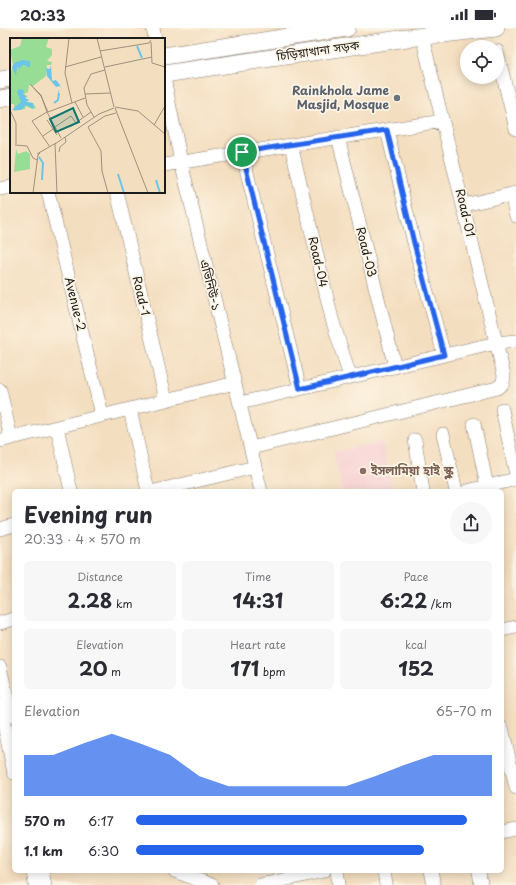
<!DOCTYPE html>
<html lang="en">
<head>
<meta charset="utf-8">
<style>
  :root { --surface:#fff; --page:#f7f7f7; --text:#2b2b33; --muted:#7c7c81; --accent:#2563eb }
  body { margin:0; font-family:"Playpen Sans","Noto Sans Bengali",sans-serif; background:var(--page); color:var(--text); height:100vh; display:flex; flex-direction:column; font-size:15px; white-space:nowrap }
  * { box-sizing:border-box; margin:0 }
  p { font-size:13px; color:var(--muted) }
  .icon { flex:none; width:22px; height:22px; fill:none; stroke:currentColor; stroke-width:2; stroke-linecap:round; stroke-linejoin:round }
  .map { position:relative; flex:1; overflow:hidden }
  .panel { position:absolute; left:12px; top:461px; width:492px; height:384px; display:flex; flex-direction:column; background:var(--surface); border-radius:6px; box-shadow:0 2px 10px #0003 }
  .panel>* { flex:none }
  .fabs { position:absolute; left:460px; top:12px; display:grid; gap:8px }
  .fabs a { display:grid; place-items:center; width:44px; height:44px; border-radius:50%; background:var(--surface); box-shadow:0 2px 10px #0003; font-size:20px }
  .pin { position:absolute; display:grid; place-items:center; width:34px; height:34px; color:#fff; margin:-17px; border:2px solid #fff; border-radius:50%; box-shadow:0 1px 4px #0007 }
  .round { display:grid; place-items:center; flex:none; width:42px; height:42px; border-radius:21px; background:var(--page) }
  .headline { display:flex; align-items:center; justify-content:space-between; height:68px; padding:0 12px }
  h1 { font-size:22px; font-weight:700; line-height:30px }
  .figures { display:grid; grid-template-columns:repeat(3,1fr); gap:6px; height:68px; padding:4px 12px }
  .figures div { display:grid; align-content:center; border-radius:6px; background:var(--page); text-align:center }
  .figures b { font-size:20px; font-weight:700 }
  .figures small { font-size:11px; font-weight:400 }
  .figures p { font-size:11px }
  .chart { height:112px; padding:8px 12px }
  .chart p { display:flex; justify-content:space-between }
  .chart svg { width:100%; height:72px; margin-top:4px; fill:var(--accent); opacity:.7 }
  ul { padding:0 12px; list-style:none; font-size:13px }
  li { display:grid; grid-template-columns:64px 48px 1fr; align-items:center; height:30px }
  li i { height:10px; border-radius:5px; background:var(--accent) }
  .status { display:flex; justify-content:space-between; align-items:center; height:28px; padding:0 20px; background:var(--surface); direction:ltr }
  .status svg { height:11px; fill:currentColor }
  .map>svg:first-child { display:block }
</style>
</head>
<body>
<div class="status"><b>20:33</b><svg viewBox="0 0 49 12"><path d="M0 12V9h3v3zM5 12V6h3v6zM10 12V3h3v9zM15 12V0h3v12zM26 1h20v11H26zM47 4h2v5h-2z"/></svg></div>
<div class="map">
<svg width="516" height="857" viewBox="0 0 516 857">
  <rect width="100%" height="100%" fill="#fcf5e5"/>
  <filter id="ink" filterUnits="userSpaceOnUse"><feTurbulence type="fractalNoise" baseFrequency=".025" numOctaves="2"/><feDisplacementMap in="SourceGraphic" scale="8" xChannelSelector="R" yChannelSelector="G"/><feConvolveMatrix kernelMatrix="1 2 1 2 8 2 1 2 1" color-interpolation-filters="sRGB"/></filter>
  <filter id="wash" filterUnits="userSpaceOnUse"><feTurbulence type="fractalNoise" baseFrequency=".012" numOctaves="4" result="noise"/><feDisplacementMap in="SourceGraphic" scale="16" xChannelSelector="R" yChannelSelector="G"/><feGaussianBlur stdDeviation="0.9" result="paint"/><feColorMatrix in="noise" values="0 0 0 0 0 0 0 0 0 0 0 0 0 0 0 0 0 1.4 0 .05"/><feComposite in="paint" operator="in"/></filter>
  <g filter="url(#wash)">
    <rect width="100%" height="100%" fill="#f4dec0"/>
    <path fill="#f7cfd3" d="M382 413 393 463H343L333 424Z"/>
  </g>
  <g filter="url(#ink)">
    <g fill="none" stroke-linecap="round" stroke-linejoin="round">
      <g stroke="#887d6e" stroke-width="14">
        <path id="minor" d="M153 0 155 11
          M497 23 516 101
          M164 50 181 134 261 463
          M387 102 414 215 444 327
          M338 109 395 339
          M291 117 332 291 350 349
          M242 124 300 361
          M164 137 443 93
          M0 161 11 159
          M48 164 102 387
          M117 164 166 372
          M511 166 516 188
          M464 177 516 165
          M0 362 11 410
          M240 375 496 315 516 313
          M130 381 148 463
          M502 381 516 447
          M474 396 487 458
          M57 399 71 463
          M443 406 456 463
          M415 412 423 463
          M0 413 235 355
          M251 420 497 360 503 355 504 347 422 8
          M155 463 255 439
          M467 463 516 451
          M0 501 14 497
          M0 595 14 591
          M502 602 516 599
          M0 639 11 688
          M0 677 14 745
          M502 700 516 760
          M502 804 516 801
          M33 843 35 857
          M42 843 45 857
          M174 843 212 857
          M337 843 339 857
          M384 843 386 857
          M431 843 434 857
          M479 843 481 857
          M260 857 324 843"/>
      </g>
      <g stroke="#887d6e" stroke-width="18">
        <path id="major" d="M164 28 347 0
          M164 46 407 10 496 0
          M0 52 11 50
          M0 71 11 69"/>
      </g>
      <use href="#minor" stroke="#fff" stroke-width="13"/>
      <use href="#major" stroke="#fff" stroke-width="17"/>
    </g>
  </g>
  <g fill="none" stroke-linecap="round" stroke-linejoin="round" filter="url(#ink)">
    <g stroke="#fff" stroke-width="8">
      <path id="route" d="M387 102 414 215 444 327 300 361 242 124Z"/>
    </g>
    <use href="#route" stroke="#2563eb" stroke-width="5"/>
  </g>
  <circle fill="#6b7280" stroke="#fcf5e5" stroke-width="1.5" cx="397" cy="70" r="4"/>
  <circle fill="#8d6e63" stroke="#fcf5e5" stroke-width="1.5" cx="363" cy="443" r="4"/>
  <g text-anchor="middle" stroke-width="3.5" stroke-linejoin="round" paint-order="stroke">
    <g font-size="12" fill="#1c1c1c" stroke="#fcf5e5">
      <text transform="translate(318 23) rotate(-8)" y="4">চিড়িয়াখানা সড়ক</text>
      <text transform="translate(465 185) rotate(77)" y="4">Road-01</text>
      <text transform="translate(366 224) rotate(76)" y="4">Road-03</text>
      <text transform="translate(318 234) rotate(77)" y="4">Road-04</text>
      <text transform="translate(210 257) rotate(76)" y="4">এভিনিউ-১</text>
      <text transform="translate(141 268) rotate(77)" y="4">Road-1</text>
      <text transform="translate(75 276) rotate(76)" y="4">Avenue-2</text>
    </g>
    <g font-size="12" font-weight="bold" fill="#5b616d" stroke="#fcf5e5" text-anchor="end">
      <text x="389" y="67">Rainkhola Jame<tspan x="389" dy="14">Masjid, Mosque</tspan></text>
    </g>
    <g font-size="12" font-weight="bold" fill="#785e54" stroke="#fcf5e5" text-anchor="start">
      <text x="371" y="447">ইসলামিয়া হাই স্কুল</text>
    </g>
  </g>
  <g transform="translate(10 10)">
    <rect width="155" height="155" fill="#f4dec0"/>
    <path d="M12 0H39L36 9 42 11V17L37 23 42 24 41 27H37L36 38 23 48 19 47 18 54 14 56 17 58 15 61 19 62 16 64 23 65 26 70 22 71 16 68 15 71 4 73V66H0V38L3 27 0 12 10 8ZM6 111 8 116 16 113 20 116V131L4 134Z" fill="#97dd96"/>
    <path d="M12 22 20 23V30L15 27H12V30L10 28V31L7 29 6 38 2 29 4 25ZM41 27 42 43 46 42 50 47 52 52 49 53V57L48 53 52 52 50 48 46 49 37 38 36 30 40 31ZM9 51 14 52 13 57 17 58 15 60 19 62 16 64 23 65 24 71 16 67 11 72H2L11 64 7 54Z" fill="#6bc5e8"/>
    <path fill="none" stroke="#6bc5e8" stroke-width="2" d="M127 8 132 20M44 65 48 62 49 55M29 119 33 125 32 142M108 136 114 155M146 142 150 155"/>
    <path fill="none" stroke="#9e907e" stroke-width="1" d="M59 0 55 35 62 65M87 0 104 69M141 4 142 25 155 29M90 13 139 5 141 2M55 29 91 19M95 29 142 19M75 56 101 55M65 64 73 79M105 69 128 73 155 96M105 70 138 155M0 72 6 85V106M37 74 22 83 40 109M37 74 31 57 20 46 31 58 38 74M37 74 51 100M38 74 75 60M84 79 77 67 74 50 81 36 95 32M37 82 47 97M144 87 155 68M45 89 61 78 66 85M60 89 81 74M33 98 43 91M5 107 17 108 23 120 27 122M49 114 50 109 56 104 55 99M27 116 46 105M23 155 28 117 30 115M47 155 45 106 89 76 104 70M98 155 92 133 91 113 78 89 95 78 106 75"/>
    <path fill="#0f766e" fill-opacity="0.15" stroke="#0f766e" stroke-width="2" d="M63 70 69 84 46 94 40 81Z"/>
    <rect width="155" height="155" fill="none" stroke="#1c1c1c" stroke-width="2"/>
  </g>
</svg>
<div class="fabs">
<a><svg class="icon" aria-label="locate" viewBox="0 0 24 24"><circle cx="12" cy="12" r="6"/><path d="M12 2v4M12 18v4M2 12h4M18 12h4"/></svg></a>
</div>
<div class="pin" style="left:242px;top:124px;background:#1e9e55"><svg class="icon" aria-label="arrive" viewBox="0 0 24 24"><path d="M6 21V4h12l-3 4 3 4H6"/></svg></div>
<section class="panel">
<div class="headline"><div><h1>Evening run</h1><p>20:33 · 4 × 570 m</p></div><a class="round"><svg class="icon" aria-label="share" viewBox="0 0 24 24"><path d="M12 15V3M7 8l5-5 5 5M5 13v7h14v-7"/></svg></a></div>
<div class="figures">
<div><p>Distance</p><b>2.28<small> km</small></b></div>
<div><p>Time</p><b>14:31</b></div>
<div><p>Pace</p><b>6:22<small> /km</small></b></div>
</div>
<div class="figures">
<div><p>Elevation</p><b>20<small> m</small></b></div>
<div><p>Heart rate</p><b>171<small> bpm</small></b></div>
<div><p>kcal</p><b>152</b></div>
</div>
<div class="chart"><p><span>Elevation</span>65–70 m</p>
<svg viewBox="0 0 160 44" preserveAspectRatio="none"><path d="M0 44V19L10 19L20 12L30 6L40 12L50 19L60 32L70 38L80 38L90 38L100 38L110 38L120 32L130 25L140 19L150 19L160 19V44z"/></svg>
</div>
<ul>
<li><b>570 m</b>6:17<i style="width:93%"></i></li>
<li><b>1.1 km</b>6:30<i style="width:81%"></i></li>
</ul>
</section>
</div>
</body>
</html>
